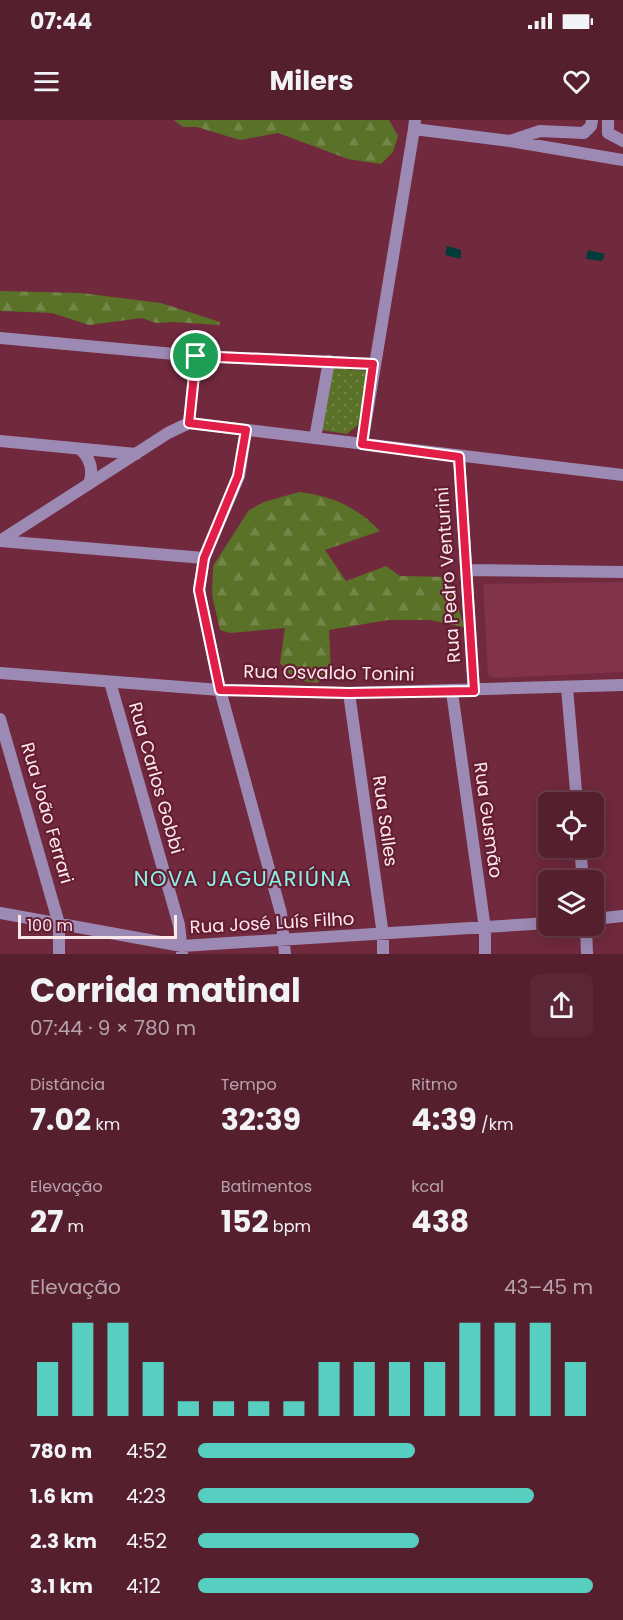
<!DOCTYPE html>
<html lang="pt">
<head>
<meta charset="utf-8">
<style>
  :root { --surface:#551f2e; --page:#5b2736; --text:#f1f3f6; --muted:#b6a2aa; --line:#6b3d4a; --accent:#58cec0 }
  body { margin:0; font-family:Poppins,sans-serif; background:var(--page); color:var(--text); height:100vh; display:flex; flex-direction:column; font-size:22px; white-space:nowrap }
  * { box-sizing:border-box; margin:0 }
  p { font-size:20px; color:var(--muted) }
  .icon { flex:none; width:33px; height:33px; fill:none; stroke:currentColor; stroke-width:2; stroke-linecap:round; stroke-linejoin:round }
  .map { position:relative; height:834px; overflow:hidden }
  .drawer { display:flex; flex-direction:column; background:var(--surface); flex:1 }
  .drawer>* { flex:none }
  .controls { position:absolute; left:538px; top:672px; display:grid; gap:12px }
  .controls a { display:grid; place-items:center; width:66px; height:66px; border-radius:9px; background:var(--surface); box-shadow:0 3px 15px #0003,0 0 0 2px var(--line); font-size:30px }
  .scale { position:absolute; left:18px; bottom:15px; width:159px; box-sizing:border-box; padding-left:6px; border:3px solid #fbe8ec; border-top:0; font-size:16px; line-height:21px; white-space:nowrap; color:#fbe8ec; -webkit-text-stroke:4px #651d34; paint-order:stroke }
  .pin { position:absolute; display:grid; place-items:center; width:51px; height:51px; color:#fff; margin:-26px; border:3px solid #fff; border-radius:50%; box-shadow:0 2px 6px #0007 }
  .round { display:grid; place-items:center; flex:none; width:63px; height:63px; border-radius:9px; background:var(--page) }
  .headline { display:flex; align-items:center; justify-content:space-between; height:102px; padding:0 30px }
  h1 { font-size:33px; font-weight:700; line-height:45px }
  .stats { display:grid; grid-template-columns:repeat(3,1fr); gap:9px; height:102px; padding:6px 30px }
  .stats div { display:grid; align-content:center }
  .stats b { font-size:30px; font-weight:700 }
  .stats small { font-size:16px; font-weight:400 }
  .stats p { font-size:16px }
  .chart { height:168px; padding:12px 30px }
  .chart p { display:flex; justify-content:space-between }
  .chart svg { width:100%; height:108px; margin-top:6px; stroke:var(--accent); stroke-width:6 }
  ul { padding:0 30px; list-style:none; font-size:20px }
  li { display:grid; grid-template-columns:96px 72px 1fr; align-items:center; height:45px }
  li i { height:15px; border-radius:8px; background:var(--accent) }
  .status { display:flex; justify-content:space-between; align-items:center; height:42px; padding:0 30px; background:var(--surface); direction:ltr }
  .status svg { height:16px; fill:currentColor }
  header { display:flex; justify-content:space-between; align-items:center; height:78px; padding:0 30px; background:var(--surface); font-size:27px; font-weight:700 }
  .map>svg:first-child { display:block }
</style>
</head>
<body>
<div class="status"><b>07:44</b><svg viewBox="0 0 49 12"><path d="M0 12V9h3v3zM5 12V6h3v6zM10 12V3h3v9zM15 12V0h3v12zM26 1h20v11H26zM47 4h2v5h-2z"/></svg></div>
<header><svg class="icon" aria-label="menu" viewBox="0 0 24 24"><path d="M4 6h16M4 12h16M4 18h16"/></svg>Milers<svg class="icon" aria-label="heart" viewBox="0 0 24 24"><path d="M12 20l-8-8c-3-5 5-10 8-4 3-6 11-1 8 4z"/></svg></header>
<div class="map">
<svg width="623" height="834" viewBox="0 0 623 834">
  <defs>
    <pattern id="grass-dots" width="8" height="8" patternUnits="userSpaceOnUse" patternTransform="scale(1.5)"><rect width="8" height="8" fill="#5a7128"/><path d="M2 2h.1M6 6h.1" fill="none" stroke="#738547" stroke-width="1.8" stroke-linecap="round"/></pattern>
    <pattern id="forest-firs" width="22" height="20" patternUnits="userSpaceOnUse" patternTransform="scale(1.5)"><rect width="22" height="20" fill="#5a7128"/><path d="M5 1l3.5 6h-7zM16 11l3.5 6h-7z" fill="#738547"/></pattern>
  </defs>
  <rect width="100%" height="100%" fill="#71293e"/>
  <path fill="#81334b" d="M623 462V552L495 558 488 555 483 464Z"/>
  <path fill="url(#grass-dots)" d="M331 248 369 251 358 305 347 314 321 310Z"/>
  <path fill="url(#forest-firs)" d="M174 0H389L398 16 393 32 381 44 348 39 278 13 240 20 197 7H183Z
    M0 171 81 173 161 183 220 202 219 205 174 202 156 203 142 198 89 205 52 193 0 191Z
    M299 372C332 376 357 387 380 411L325 430 346 461 386 446 400 456 449 457 464 507 430 500H388L329 510 331 551 317 563 295 560 280 543 285 508 230 513 220 510 212 475 213 446 249 390 264 382Z"/>
  <path fill="#003d38" d="M447 126 461 130V139L445 135Z
    M588 130 605 134 602 141 586 139Z"/>
  <g fill="none" stroke-linecap="round" stroke-linejoin="round">
    <path stroke="#9d8ab4" stroke-width="12" d="M608 0V13L623 21
      M510 21 540 11 584 13 591 6 592 0
      M0 218 196 236 373 244
      M189 303 623 355
      M189 303 196 236
      M246 310 239 356 204 438 199 470 220 570 281 793 285 834
      M315 318 329 241
      M0 321 136 334
      M362 324 414 9 510 21 623 40
      M80 329C90 338 94 350 89 364
      M459 337 474 571
      M0 421 168 313 189 303
      M0 421 204 438
      M466 450 623 452
      M0 553 220 570 349 573 623 565
      M110 562 179 805 182 833
      M567 568 577 682
      M452 572 485 809V834
      M349 573 383 815V834
      M0 599 59 804V834
      M580 728 583 760
      M0 793 182 826 549 803
      M594 799 623 796
      M586 806 587 834"/>
    <path stroke="#9d8ab4" stroke-width="12" d="M414 9 415 0"/>
  </g>
  <g fill="none" stroke-linecap="round" stroke-linejoin="round">
    <g stroke="#fff" stroke-width="12">
      <path id="route" d="M196 236 373 244 362 324 459 337 474 571 349 573 220 570 199 470 204 438 238 356 246 310 189 303Z"/>
    </g>
    <use href="#route" stroke="#e11d48" stroke-width="8"/>
  </g>
  <g text-anchor="middle" stroke-width="4.5" stroke-linejoin="round" paint-order="stroke">
    <g font-size="18" fill="#fbe8ec" stroke="#651d34">
      <text transform="translate(448 455) rotate(-94)" y="6">Rua Pedro Venturini</text>
      <text transform="translate(329 553) rotate(1)" y="6">Rua Osvaldo Tonini</text>
      <text transform="translate(156 658) rotate(74)" y="6">Rua Carlos Gobbi</text>
      <text transform="translate(47 693) rotate(74)" y="6">Rua João Ferrari</text>
      <text transform="translate(488 700) rotate(82)" y="6">Rua Gusmão</text>
      <text transform="translate(385 701) rotate(82)" y="6">Rua Salles</text>
      <text transform="translate(272 803) rotate(-3)" y="6">Rua José Luís Filho</text>
    </g>
    <g font-size="21" letter-spacing="1.5" fill="#89f2e5" stroke="#651d34">
      <text x="243" y="766">NOVA JAGUARIÚNA</text>
    </g>
  </g>
</svg>
<div class="controls">
<a><svg class="icon" aria-label="locate" viewBox="0 0 24 24"><circle cx="12" cy="12" r="6"/><path d="M12 2v4M12 18v4M2 12h4M18 12h4"/></svg></a>
<a><svg class="icon" aria-label="layers" viewBox="0 0 24 24"><path d="M12 4l9 5-9 5-9-5zM3 14l9 5 9-5"/></svg></a>
</div>
<div class="scale">100 m</div>
<div class="pin" style="left:196px;top:236px;background:#1e9e55"><svg class="icon" aria-label="arrive" viewBox="0 0 24 24"><path d="M6 21V4h12l-3 4 3 4H6"/></svg></div>
</div>
<section class="drawer">
<div class="headline"><div><h1>Corrida matinal</h1><p>07:44 · 9 × 780 m</p></div><a class="round"><svg class="icon" aria-label="share" viewBox="0 0 24 24"><path d="M12 15V3M7 8l5-5 5 5M5 13v7h14v-7"/></svg></a></div>
<div class="stats">
<div><p>Distância</p><b>7.02<small> km</small></b></div>
<div><p>Tempo</p><b>32:39</b></div>
<div><p>Ritmo</p><b>4:39<small> /km</small></b></div>
</div>
<div class="stats">
<div><p>Elevação</p><b>27<small> m</small></b></div>
<div><p>Batimentos</p><b>152<small> bpm</small></b></div>
<div><p>kcal</p><b>438</b></div>
</div>
<div class="chart"><p><span>Elevação</span>43–45 m</p>
<svg viewBox="0 0 160 44" preserveAspectRatio="none"><path d="M5 44V22M15 44V6M25 44V6M35 44V22M45 44V38M55 44V38M65 44V38M75 44V38M85 44V22M95 44V22M105 44V22M115 44V22M125 44V6M135 44V6M145 44V6M155 44V22"/></svg>
</div>
<ul>
<li><b>780 m</b>4:52<i style="width:55%"></i></li>
<li><b>1.6 km</b>4:23<i style="width:85%"></i></li>
<li><b>2.3 km</b>4:52<i style="width:56%"></i></li>
<li><b>3.1 km</b>4:12<i style="width:100%"></i></li>
</ul>
</section>
</body>
</html>
